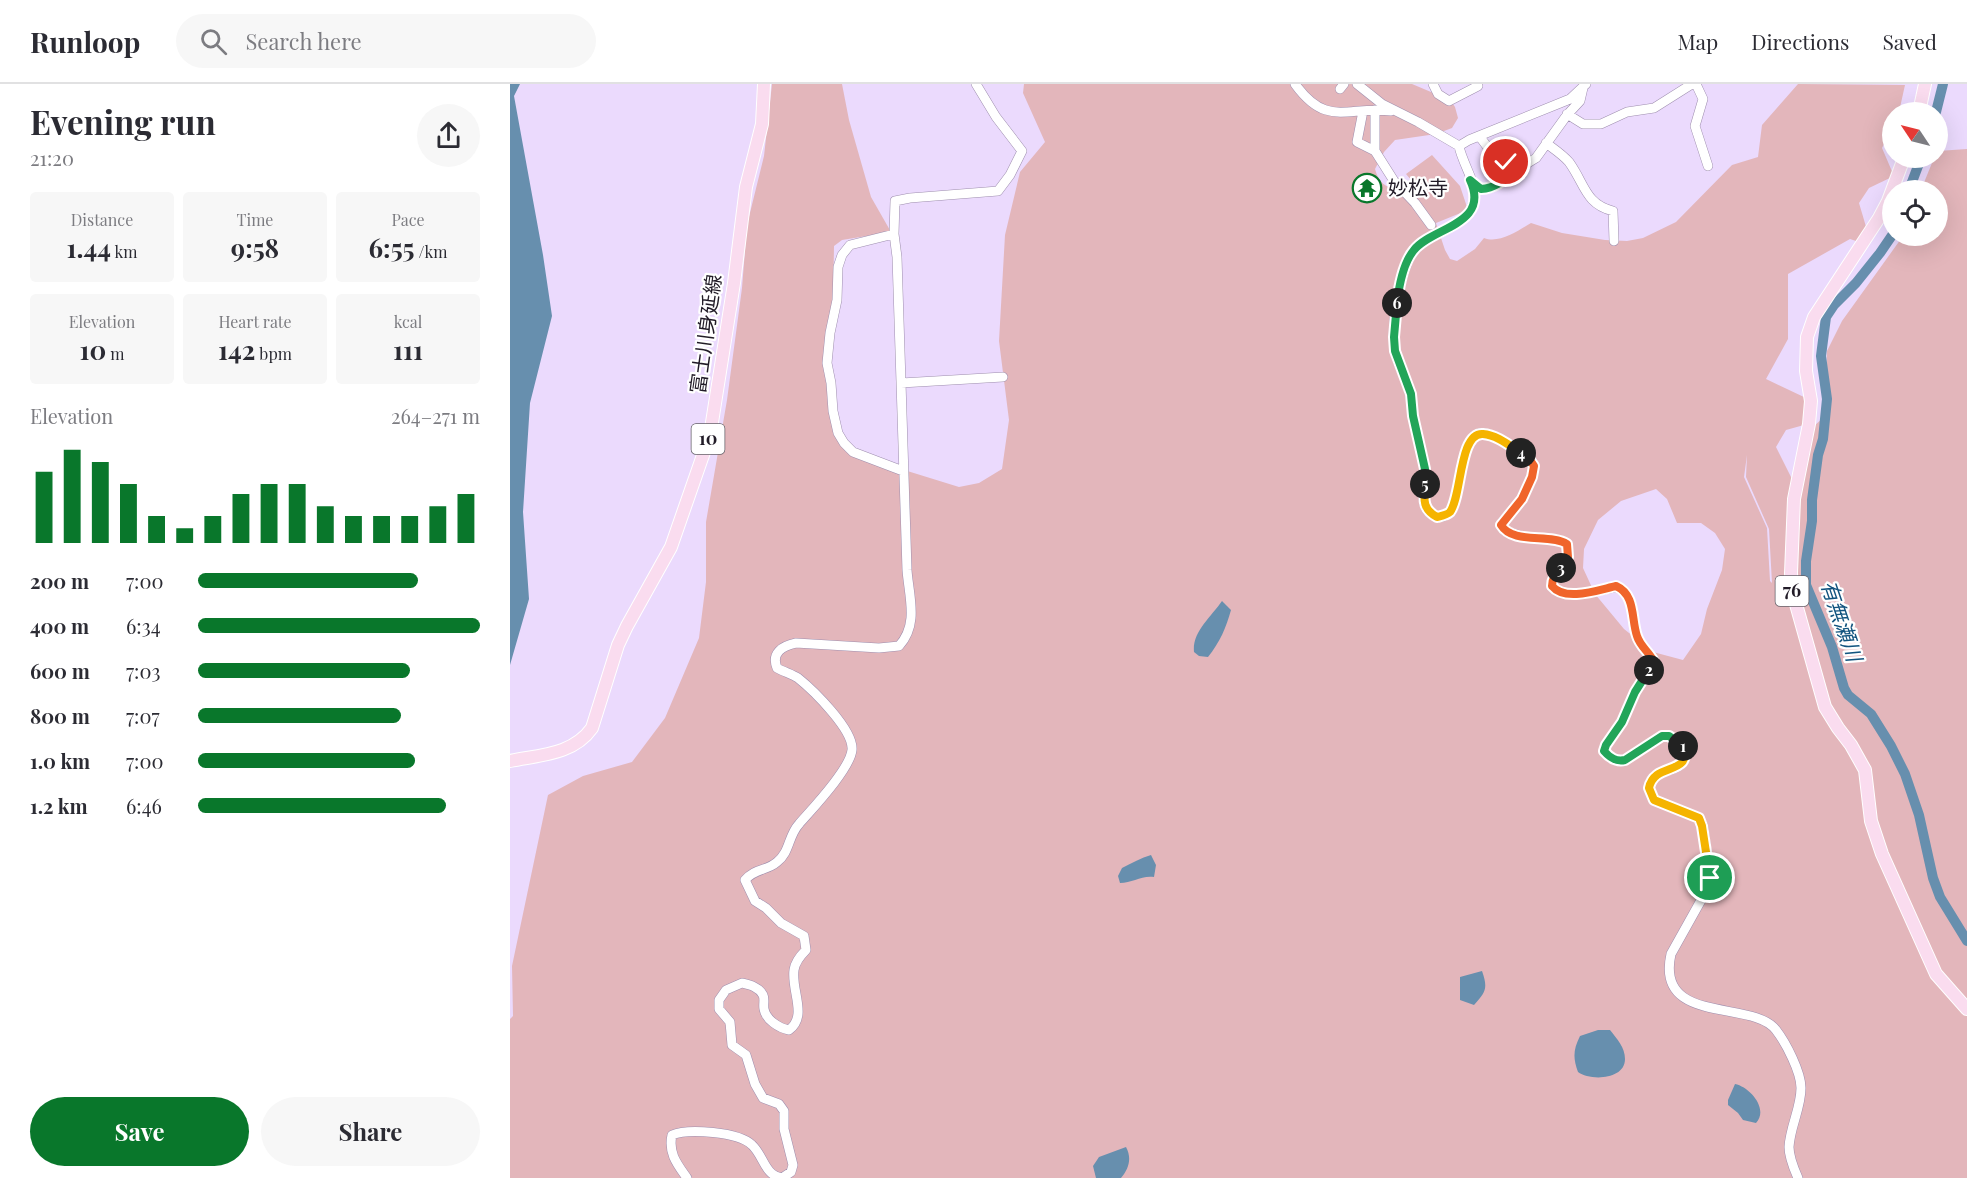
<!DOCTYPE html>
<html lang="en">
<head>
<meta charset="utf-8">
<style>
  :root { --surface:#fff; --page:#f7f7f7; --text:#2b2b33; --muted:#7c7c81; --line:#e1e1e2; --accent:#09772b }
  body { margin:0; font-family:"Playfair Display","Noto Sans JP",serif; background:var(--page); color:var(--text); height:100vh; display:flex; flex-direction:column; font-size:22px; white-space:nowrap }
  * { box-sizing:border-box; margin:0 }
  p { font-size:20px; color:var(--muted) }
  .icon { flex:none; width:33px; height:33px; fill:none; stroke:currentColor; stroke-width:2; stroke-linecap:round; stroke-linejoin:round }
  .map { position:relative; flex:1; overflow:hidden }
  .sheet { display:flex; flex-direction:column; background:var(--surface); width:510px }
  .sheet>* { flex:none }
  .needle { width:39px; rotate:305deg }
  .tools { position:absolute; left:1372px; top:18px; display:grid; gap:12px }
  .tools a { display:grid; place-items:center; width:66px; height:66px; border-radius:50%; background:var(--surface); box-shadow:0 6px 24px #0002; font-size:30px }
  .pin { position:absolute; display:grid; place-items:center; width:51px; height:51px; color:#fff; margin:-26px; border:3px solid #fff; border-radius:50%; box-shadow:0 2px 6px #0007 }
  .km { position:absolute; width:30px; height:30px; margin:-15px; border-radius:50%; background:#222; color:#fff; font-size:16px; line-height:30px; text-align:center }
  .round { display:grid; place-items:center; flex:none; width:63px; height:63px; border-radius:32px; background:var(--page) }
  .head { display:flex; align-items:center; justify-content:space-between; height:102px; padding:0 30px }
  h1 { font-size:33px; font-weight:700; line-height:45px }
  .stats { display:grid; grid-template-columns:repeat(3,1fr); gap:9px; height:102px; padding:6px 30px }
  .stats div { display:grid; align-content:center; border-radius:6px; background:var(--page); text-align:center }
  .stats b { font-size:26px; font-weight:700 }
  .stats small { font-size:16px; font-weight:400 }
  .stats p { font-size:16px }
  .chart { height:168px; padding:12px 30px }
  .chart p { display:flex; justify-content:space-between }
  .chart svg { width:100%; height:108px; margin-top:6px; stroke:var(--accent); stroke-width:6 }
  .primary-button { display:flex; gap:12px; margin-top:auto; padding:12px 30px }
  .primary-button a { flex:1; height:69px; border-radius:36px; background:var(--accent); color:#fff; font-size:24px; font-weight:700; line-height:69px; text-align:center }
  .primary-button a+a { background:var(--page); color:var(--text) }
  ul { padding:0 30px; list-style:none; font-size:20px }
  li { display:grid; grid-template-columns:96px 72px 1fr; align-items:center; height:45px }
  li i { height:15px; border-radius:8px; background:var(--accent) }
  header { display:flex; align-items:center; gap:36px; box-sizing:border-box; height:84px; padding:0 30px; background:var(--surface); border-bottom:2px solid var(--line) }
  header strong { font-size:28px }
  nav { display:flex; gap:33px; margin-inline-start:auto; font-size:21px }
  .search { width:420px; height:54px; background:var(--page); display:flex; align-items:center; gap:15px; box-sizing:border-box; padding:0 21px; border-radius:33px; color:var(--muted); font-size:22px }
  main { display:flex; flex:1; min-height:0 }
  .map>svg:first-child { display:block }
</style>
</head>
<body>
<header>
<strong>Runloop</strong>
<div class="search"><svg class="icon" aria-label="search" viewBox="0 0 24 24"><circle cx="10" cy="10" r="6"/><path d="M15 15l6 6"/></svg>Search here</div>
<nav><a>Map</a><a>Directions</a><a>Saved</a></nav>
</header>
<main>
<section class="sheet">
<div class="head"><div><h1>Evening run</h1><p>21:20</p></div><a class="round"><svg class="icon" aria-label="share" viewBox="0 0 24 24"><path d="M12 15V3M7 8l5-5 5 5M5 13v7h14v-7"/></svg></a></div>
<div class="stats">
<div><p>Distance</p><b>1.44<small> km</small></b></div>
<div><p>Time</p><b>9:58</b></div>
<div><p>Pace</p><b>6:55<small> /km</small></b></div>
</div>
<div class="stats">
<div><p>Elevation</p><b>10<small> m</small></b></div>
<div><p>Heart rate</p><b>142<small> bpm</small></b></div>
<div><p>kcal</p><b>111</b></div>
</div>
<div class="chart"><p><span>Elevation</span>264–271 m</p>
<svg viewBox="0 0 160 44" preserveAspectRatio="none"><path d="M5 44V15M15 44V6M25 44V11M35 44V20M45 44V33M55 44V38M65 44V33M75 44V24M85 44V20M95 44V20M105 44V29M115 44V33M125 44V33M135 44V33M145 44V29M155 44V24"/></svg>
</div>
<ul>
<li><b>200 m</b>7:00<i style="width:78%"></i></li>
<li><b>400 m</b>6:34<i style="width:100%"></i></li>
<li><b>600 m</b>7:03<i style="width:75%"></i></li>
<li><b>800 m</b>7:07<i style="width:72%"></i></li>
<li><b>1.0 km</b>7:00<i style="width:77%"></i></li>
<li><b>1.2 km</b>6:46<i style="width:88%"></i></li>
</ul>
<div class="primary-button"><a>Save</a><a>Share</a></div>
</section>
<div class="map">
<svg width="1457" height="1094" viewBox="0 0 1457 1094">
  <rect width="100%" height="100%" fill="#ebdafd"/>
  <path fill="#e3b6bb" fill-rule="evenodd" d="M262 0H332L339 36 361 113 381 148 332 156 324 162 323 221 317 277 323 340 336 368 449 403 469 399 492 385 499 336 489 257 495 151 510 88 535 58 513 9 514 0H902L940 16 945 23 948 34 942 44 926 50 885 56 874 68 865 85C871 107 885 104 904 112L913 110 896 90 922 71 950 102 958 126 926 139 935 166 940 175 947 177 965 165 974 154C989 160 1008 147 1021 139L1052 149 1095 156 1117 157 1133 154 1166 138 1222 81 1248 73 1252 41 1288 0 1395 1 1389 28H1383V42L1372 64 1384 92 1359 104 1349 119 1357 146 1349 158 1340 155 1278 190V255L1256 295 1296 314 1294 341 1276 346 1266 363 1282 395 1289 522 1287 475 1289 426 1296 372 1303 343 1315 332 1317 267 1332 237 1393 152H1428V106H1411L1424 74H1428V67L1457 65V1094H0V935L3 932 2 882 38 711 73 692 122 678 155 634 189 554 196 498V438L217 316 232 204 237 141 254 72ZM1237 371 1236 393 1259 445 1262 499 1260 497 1257 444 1234 393ZM1146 405 1157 415 1167 439H1191L1205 449 1215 465 1212 486 1197 525 1191 550 1173 576 1143 568 1114 545 1085 510 1073 484 1074 465 1088 436 1111 417Z"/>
  <path fill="#678fae" d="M0 0H10L4 12 33 171 42 232 20 319 13 428 19 515 0 581Z
    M712 517 721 526C716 544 710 558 698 573L689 572 684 568C682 548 701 533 712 517Z
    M641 771 646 781 644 793C632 791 622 799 610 799L608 792 612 784C622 779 631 774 641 771Z
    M972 887C978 904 976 908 964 921L950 916V893Z
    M1088 946H1100C1107 955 1115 963 1115 975 1115 996 1080 997 1068 988 1063 974 1063 966 1070 952Z
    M1225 1000C1240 1003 1259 1025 1246 1039L1233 1036 1228 1029 1218 1021V1016Z
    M616 1063C622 1074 619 1085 611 1094H586L583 1082 589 1073Z"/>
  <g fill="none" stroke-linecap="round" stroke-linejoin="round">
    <path stroke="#678fae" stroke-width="10" d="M1426 28 1433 0
      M1399 106 1411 74
      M1383 150 1370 169 1346 199 1324 221 1316 233 1311 272 1317 315 1313 355 1308 371 1302 416V437L1296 477V501L1322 563 1334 604 1338 611 1361 630 1381 662 1395 690 1409 731 1423 794 1430 813 1457 857"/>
    <g stroke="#9e8eae" stroke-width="10">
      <path id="minor" d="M785 0C817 44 836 22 881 27
        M847 0 872 20 908 38 949 62
        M923 0 928 10 939 17 968 2
        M1076 0 1060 15 959 56 949 62C951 75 966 101 965 109 963 149 911 145 898 177 888 201 881 241 885 267 888 282 897 295 900 310 902 317 902 325 903 332 906 349 911 365 914 381 917 394 911 411 915 422 917 427 920 430 925 432 955 442 946 359 967 350 975 347 985 353 992 357 1003 364 1018 370 1024 382 1021 404 1009 422 993 437L991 441 995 447 1018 454 1044 455 1057 460C1063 482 1043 483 1042 502 1055 518 1088 506 1106 503 1126 511 1121 535 1127 552 1130 562 1138 567 1143 576L1139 586 1125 608 1112 638 1096 661 1094 667C1100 674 1106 678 1115 676L1152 652H1159C1173 659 1184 675 1165 684 1159 687 1152 687 1146 691 1142 694 1140 699 1139 704L1144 716 1189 734 1193 742 1200 794 1199 802 1161 870C1145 942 1243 915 1266 946 1276 959 1291 988 1291 1004 1291 1024 1280 1043 1279 1063 1279 1073 1284 1085 1288 1094
        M1186 0 1193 15 1185 42 1198 82
        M830 5 834 0
        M853 27 847 58 865 67 884 97 905 119 921 141
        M1057 30 1073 40H1091L1117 28 1144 24 1182 0
        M970 53 982 69 996 78 1003 88 1026 74 1057 31 1070 17 1073 4
        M1036 59C1044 65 1053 71 1059 78 1075 100 1075 120 1103 127L1104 157
        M865 67V26
        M962 97 971 105C985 105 993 97 1003 88
        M384 150 340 161 332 171 328 183 327 216 320 249 317 279 321 299 323 327 328 349 334 359 343 368 393 387
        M391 299 493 293
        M177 1094C167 1080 158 1069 162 1051 178 1044 229 1048 242 1061 254 1072 254 1091 272 1094L281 1088 283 1081 274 1045V1027L269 1020 253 1014 245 1000 236 971 222 961 220 938 209 925V916L216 906 232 899C240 901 249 903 253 911 255 915 253 921 254 925 256 936 269 944 279 946 298 932 281 907 284 886 285 878 290 872 296 866L294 852 271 839 256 824 245 817 235 796C245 784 257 787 267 778 280 768 278 752 289 740 302 725 340 685 342 666 344 646 303 606 288 594 282 590 274 588 267 584 261 569 272 562 286 559L369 564 389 562C409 540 399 513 397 486L387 173 384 150 385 117 400 114 488 107 500 91 512 67 486 33 466 0"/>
    </g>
    <g stroke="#fff" stroke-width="14">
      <path id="major" d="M1409 28 1415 0
        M1394 74 1378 117 1369 134 1304 233 1297 253 1296 287 1301 317 1299 340 1284 415 1281 489 1282 506 1315 623 1328 644 1341 661 1355 686 1361 737 1372 770 1426 890 1457 925
        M0 677C29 671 63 671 82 644L108 561 117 542 161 463 200 351 224 199 236 103 252 40 254 0"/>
    </g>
    <use href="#minor" stroke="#fff" stroke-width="9"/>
    <use href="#major" stroke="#fadcef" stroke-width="12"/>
  </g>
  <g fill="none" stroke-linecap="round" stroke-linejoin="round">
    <g stroke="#fff" stroke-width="12">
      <path id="split-1" d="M1173 662C1181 685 1159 682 1147 691 1143 694 1140 699 1139 704L1144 716 1189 734 1192 742 1200 794"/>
    </g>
    <g stroke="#fff" stroke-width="12">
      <path id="split-2" d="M1139 586 1125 608 1112 638 1096 661 1094 667C1100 674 1106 678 1115 676L1152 652H1159L1173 662"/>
    </g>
    <g stroke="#fff" stroke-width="12">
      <path id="split-3" d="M1051 484C1046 490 1042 494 1042 502 1055 518 1088 506 1106 502 1126 511 1121 535 1127 552 1130 562 1138 567 1143 576L1139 586"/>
    </g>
    <g stroke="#fff" stroke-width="12">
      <path id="split-4" d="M1011 369 1018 373 1024 382 1022 393 1012 415 991 441C1003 461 1040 449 1057 460L1058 473 1051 484"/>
    </g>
    <g stroke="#fff" stroke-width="12">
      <path id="split-5" d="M915 400C914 415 912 425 927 433 931 432 937 431 940 428 952 412 949 348 973 350 987 351 1000 362 1011 369"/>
    </g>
    <g stroke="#fff" stroke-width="12">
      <path id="split-6" d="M887 219 884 253 885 267 901 310 903 332 915 385V400"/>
    </g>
    <g stroke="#fff" stroke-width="12">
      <path id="split-7" d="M887 219C889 202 893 179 904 166 922 143 981 141 960 96L971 105C985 104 993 97 1003 88L996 78"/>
    </g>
    <use href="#split-1" stroke="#f5b400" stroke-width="8"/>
    <use href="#split-2" stroke="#22a559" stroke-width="8"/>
    <use href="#split-3" stroke="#f0652b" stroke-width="8"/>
    <use href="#split-4" stroke="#f0652b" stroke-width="8"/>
    <use href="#split-5" stroke="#f5b400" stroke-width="8"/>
    <use href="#split-6" stroke="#22a559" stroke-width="8"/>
    <use href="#split-7" stroke="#22a559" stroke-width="8"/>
  </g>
  <defs>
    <g id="temple-ring" transform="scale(1.5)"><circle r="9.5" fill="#fff" stroke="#09772b" stroke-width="1.5"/><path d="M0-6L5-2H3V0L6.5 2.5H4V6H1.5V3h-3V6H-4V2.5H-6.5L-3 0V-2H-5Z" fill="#09772b"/></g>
  </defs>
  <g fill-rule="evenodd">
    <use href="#temple-ring" x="857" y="104"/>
  </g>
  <g text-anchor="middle" stroke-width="4.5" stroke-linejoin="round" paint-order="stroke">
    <g fill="#fff" stroke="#646068" stroke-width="1.5">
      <rect x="181.5" y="340" width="33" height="30" rx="4.5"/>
      <rect x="1265.5" y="492" width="33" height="30" rx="4.5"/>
    </g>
    <g font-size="18" font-weight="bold" fill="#221c28">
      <text x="198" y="361">10</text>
      <text x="1282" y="513">76</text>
    </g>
    <g font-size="20" fill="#221c28" stroke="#fff" text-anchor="start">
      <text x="878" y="111">妙松寺</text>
    </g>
    <g font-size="20" fill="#221c28" stroke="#fff">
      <text transform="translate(196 250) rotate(-82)" y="7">富士川身延線</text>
    </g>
    <g font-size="21" font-style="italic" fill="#12547f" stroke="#fff">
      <text transform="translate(1331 537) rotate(71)" y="7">有無瀬川</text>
    </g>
  </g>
</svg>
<div class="tools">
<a><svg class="needle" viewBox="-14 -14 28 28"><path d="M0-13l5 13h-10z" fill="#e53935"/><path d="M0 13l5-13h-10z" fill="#7c7c81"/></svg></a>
<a><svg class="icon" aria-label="locate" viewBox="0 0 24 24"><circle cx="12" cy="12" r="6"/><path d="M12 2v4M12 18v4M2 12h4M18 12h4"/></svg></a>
</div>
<div class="pin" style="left:1200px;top:794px;background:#1e9e55"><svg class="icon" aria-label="arrive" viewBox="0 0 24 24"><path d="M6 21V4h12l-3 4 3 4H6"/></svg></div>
<div class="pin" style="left:996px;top:78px;background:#d93025"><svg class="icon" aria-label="check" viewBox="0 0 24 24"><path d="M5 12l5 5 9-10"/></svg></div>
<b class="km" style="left:1173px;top:662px">1</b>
<b class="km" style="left:1139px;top:586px">2</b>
<b class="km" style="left:1051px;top:484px">3</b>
<b class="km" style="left:1011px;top:369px">4</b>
<b class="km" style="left:915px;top:400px">5</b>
<b class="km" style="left:887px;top:219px">6</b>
</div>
</main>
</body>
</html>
